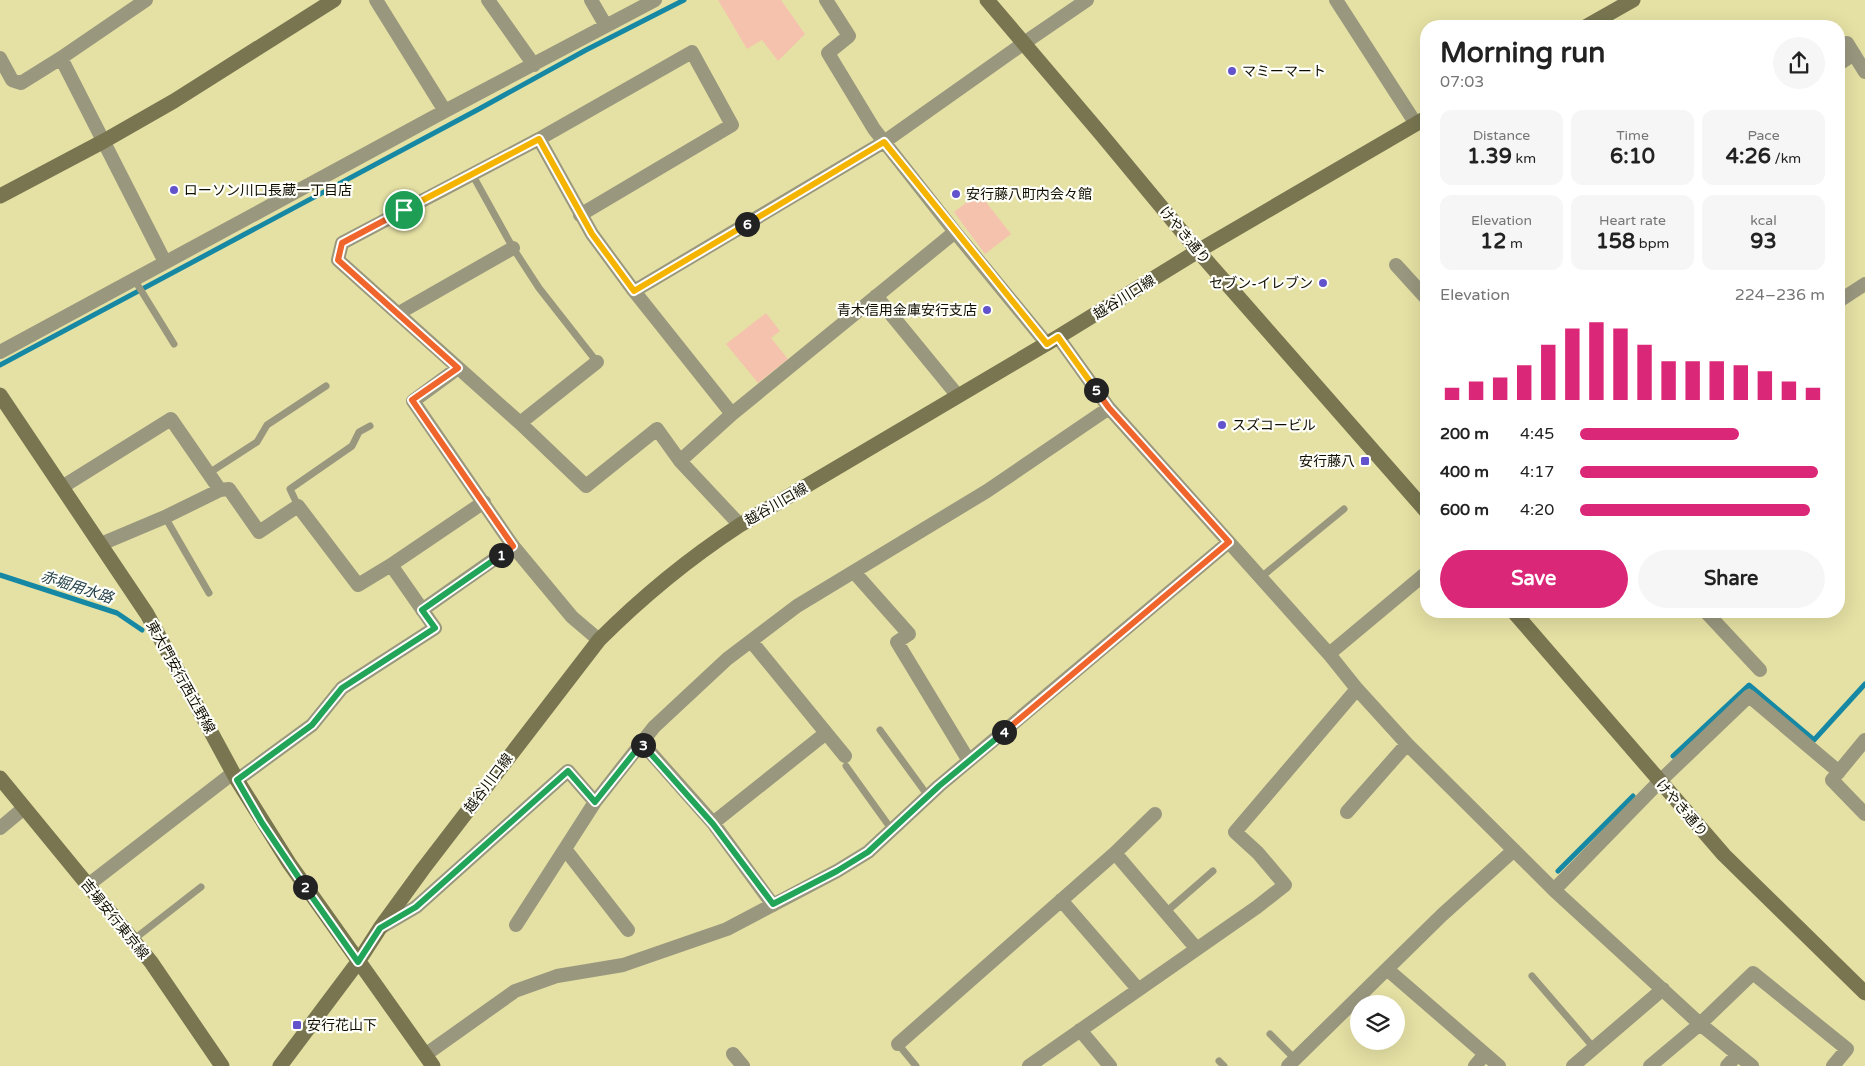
<!DOCTYPE html>
<html lang="en">
<head>
<meta charset="utf-8">
<style>
  :root { --surface:#fff; --page:#f6f6f6; --text:#222; --muted:#767676; --accent:#db2777 }
  body { margin:0; font-family:"Varela Round","Noto Sans JP",sans-serif; background:var(--page); color:var(--text); height:100vh; display:flex; flex-direction:column; font-size:19px; white-space:nowrap }
  * { box-sizing:border-box; margin:0 }
  p { font-size:16px; color:var(--muted) }
  .icon { flex:none; width:28px; height:28px; fill:none; stroke:currentColor; stroke-width:2; stroke-linecap:round; stroke-linejoin:round }
  .map { position:relative; flex:1; overflow:hidden }
  .panel { position:absolute; left:1420px; top:20px; width:425px; height:598px; display:flex; flex-direction:column; background:var(--surface); border-radius:20px; box-shadow:0 5px 20px #0002 }
  .panel>* { flex:none }
  .fabs { position:absolute; left:1350px; top:995px; display:grid; gap:10px }
  .fabs a { display:grid; place-items:center; width:55px; height:55px; border-radius:50%; background:var(--surface); box-shadow:0 5px 20px #0002; font-size:25px }
  .pin { position:absolute; display:grid; place-items:center; width:42px; height:42px; color:#fff; margin:-21px; border:2px solid #fff; border-radius:50%; box-shadow:0 1px 5px #0007 }
  .km { position:absolute; width:25px; height:25px; margin:-12px; border-radius:50%; background:#222; color:#fff; font-size:14px; line-height:25px; text-align:center }
  .round { display:grid; place-items:center; flex:none; width:52px; height:52px; border-radius:26px; background:var(--page) }
  .summary { display:flex; align-items:center; justify-content:space-between; height:85px; padding:0 20px }
  h1 { font-size:28px; font-weight:700; line-height:38px }
  .metrics { display:grid; grid-template-columns:repeat(3,1fr); gap:8px; height:85px; padding:5px 20px }
  .metrics div { display:grid; align-content:center; border-radius:12px; background:var(--page); text-align:center }
  .metrics b { font-size:21px; font-weight:700 }
  .metrics small { font-size:14px; font-weight:400 }
  .metrics p { font-size:14px }
  .chart { height:140px; padding:10px 20px }
  .chart p { display:flex; justify-content:space-between }
  .chart svg { width:100%; height:90px; margin-top:5px; stroke:var(--accent); stroke-width:6 }
  .action { display:flex; gap:10px; margin-top:auto; padding:10px 20px }
  .action a { flex:1; height:58px; border-radius:30px; background:var(--accent); color:#fff; font-size:20px; font-weight:700; line-height:58px; text-align:center }
  .action a+a { background:var(--page); color:var(--text) }
  ul { padding:0 20px; list-style:none; font-size:16px }
  li { display:grid; grid-template-columns:80px 60px 1fr; align-items:center; height:38px }
  li i { height:12px; border-radius:6px; background:var(--accent) }
  .map>svg:first-child { display:block }
</style>
</head>
<body>
<div class="map">
<svg width="1865" height="1066" viewBox="0 0 1865 1066">
  <rect width="100%" height="100%" fill="#e5e1a4"/>
  <path fill="#f5c3ad" d="M718 0H781L805 34 778 61 762 40 747 49Z
    M979 193 1011 234 985 254 954 212Z
    M766 313 780 331 771 338 788 359 758 383 726 344Z"/>
  <g fill="none" stroke-linecap="round" stroke-linejoin="round">
    <path stroke="#1688a4" stroke-width="5" d="M0 365 479 109 586 50 684 0
      M0 575 117 613 142 630
      M1673 756 1749 685 1814 740 1865 684
      M1558 871 1633 796"/>
    <path stroke="#99977e" stroke-width="7" d="M472 174 513 248 539 288 597 362
      M134 279 174 344
      M209 473 257 442 267 425 326 386
      M298 506 290 489 352 446 359 432 370 426
      M165 517 209 593
      M1260 578 1344 509
      M880 730 928 796
      M846 766 892 830
      M1166 912 1213 871
      M133 940 201 887
      M1532 976 1594 1048
      M1270 1034 1295 1059
      M898 1044 916 1066
      M1219 1061 1224 1066"/>
    <path stroke="#99977e" stroke-width="14" d="M376 0 445 111
      M488 0 534 65
      M591 0 606 26
      M826 0 849 36 828 53 874 129 955 232 1047 344
      M1336 0 1416 124
      M1847 43 1865 72
      M0 58 12 80 21 83 61 58 146 0
      M61 58 165 262
      M1839 64 1854 54
      M539 139 592 234 634 291 732 414 680 461
      M580 215 732 125 692 52 539 139 342 243 338 260 520 423 586 486 657 429 680 461 740 525
      M1396 265 1426 298
      M634 291 884 142 1024 43 1087 0
      M876 296 958 396
      M1839 301 1865 284
      M399 313 513 248
      M1058 337 1109 408 1329 654 1357 689 1407 744 1554 890 1700 1024 1752 1066
      M0 352 445 111 655 0
      M458 368 413 401 513 546 572 617 599 640
      M732 414 955 232
      M520 423 597 362
      M62 487 171 419 220 490
      M101 544 165 517 220 490 229 489 259 532 298 506 358 585 391 565 484 502
      M854 572 909 634 897 642 969 761
      M422 610 513 546
      M1705 611 1760 670
      M751 641 845 756
      M1329 654 1426 573
      M1865 740 1832 780 1865 814
      M642 743 713 823 773 905
      M237 780 312 725 342 688 435 628 391 565
      M1347 812 1407 744
      M713 823 826 733
      M0 828 24 808
      M565 849 628 930
      M1115 853 1196 948
      M88 885 233 773
      M1554 890 1659 782 1749 696 1839 772
      M1061 900 1138 989
      M516 925 595 802
      M380 928 416 907 568 771 595 802 654 727 727 659 797 606 987 491 1109 408
      M1388 970 1499 1066
      M1080 1030 1110 1066
      M898 1044 1115 853 1155 814
      M733 1054 743 1066
      M425 1055 515 991 557 976 623 965 727 929 837 871 868 852 939 786 1229 542
      M1029 1066 1257 907 1285 885 1258 853 1235 832 1357 689
      M1288 1066 1442 915 1514 850
      M1475 1066 1485 1054
      M1573 1066 1663 989
      M1650 1066 1700 1024 1753 973 1847 1049 1833 1066
      M1727 1066 1737 1055"/>
    <path stroke="#787550" stroke-width="15" d="M987 0 1101 134 1198 251 1426 511
      M1587 26 1633 0
      M0 196 104 141 174 101 334 0
      M0 395 147 614 237 780 289 863 433 1066
      M1513 611 1724 855 1865 993
      M0 778 151 962 222 1066
      M280 1066 358 962 380 928 423 869 599 640C642 597 688 559 740 525L1058 337 1198 251 1426 118"/>
  </g>
  <g fill="none" stroke-linecap="round" stroke-linejoin="round">
    <g stroke="#fff" stroke-width="10">
      <path id="split-1" d="M404 210 342 243 338 260 458 368 412 400 513 546 501 555"/>
    </g>
    <g stroke="#fff" stroke-width="10">
      <path id="split-2" d="M305 887 262 823 237 780 312 725 342 688 435 628 422 610 501 555"/>
    </g>
    <g stroke="#fff" stroke-width="10">
      <path id="split-3" d="M305 887 358 962 380 928 416 907 568 771 595 802 642 743 643 745"/>
    </g>
    <g stroke="#fff" stroke-width="10">
      <path id="split-4" d="M643 745 713 824 773 904 837 871 868 852 939 786 1004 732"/>
    </g>
    <g stroke="#fff" stroke-width="10">
      <path id="split-5" d="M1004 732 1229 542 1109 408 1096 390"/>
    </g>
    <g stroke="#fff" stroke-width="10">
      <path id="split-6" d="M747 224 884 142 1047 344 1058 337 1096 390"/>
    </g>
    <g stroke="#fff" stroke-width="10">
      <path id="split-7" d="M404 210 539 139 592 234 634 291 747 224"/>
    </g>
    <use href="#split-1" stroke="#f0652b" stroke-width="6"/>
    <use href="#split-2" stroke="#22a559" stroke-width="6"/>
    <use href="#split-3" stroke="#22a559" stroke-width="6"/>
    <use href="#split-4" stroke="#22a559" stroke-width="6"/>
    <use href="#split-5" stroke="#f0652b" stroke-width="6"/>
    <use href="#split-6" stroke="#f5b400" stroke-width="6"/>
    <use href="#split-7" stroke="#f5b400" stroke-width="6"/>
  </g>
  <g fill="#6252cb" stroke="#fffff9" stroke-width="2">
    <circle cx="1232" cy="71" r="5"/>
    <circle cx="174" cy="190" r="5"/>
    <circle cx="956" cy="194" r="5"/>
    <circle cx="1323" cy="283" r="5"/>
    <circle cx="987" cy="310" r="5"/>
    <circle cx="1222" cy="425" r="5"/>
    <rect x="1360" y="456" width="10" height="10" rx="2.5"/>
    <rect x="292" y="1020" width="10" height="10" rx="2.5"/>
  </g>
  <g text-anchor="middle" stroke-width="4.5" stroke-linejoin="round" paint-order="stroke">
    <g font-size="14" fill="#100d00" stroke="#fffff9" text-anchor="start">
      <text x="1242" y="76">マミーマート</text>
      <text x="184" y="195">ローソン川口長蔵一丁目店</text>
      <text x="966" y="199">安行藤八町内会々館</text>
      <text x="1313" y="288" text-anchor="end">セブン-イレブン</text>
      <text x="977" y="315" text-anchor="end">青木信用金庫安行支店</text>
      <text x="1232" y="430">スズコービル</text>
      <text x="1355" y="466" text-anchor="end">安行藤八</text>
      <text x="307" y="1030">安行花山下</text>
    </g>
    <g font-size="14" fill="#100d00" stroke="#fffff9">
      <text transform="translate(1185 235) rotate(50)" y="5">けやき通り</text>
      <text transform="translate(1124 297) rotate(-32)" y="5">越谷川口線</text>
      <text transform="translate(776 504) rotate(-30)" y="5">越谷川口線</text>
      <text transform="translate(181 677) rotate(61)" y="5">東大門安行西立野線</text>
      <text transform="translate(488 783) rotate(-53)" y="5">越谷川口線</text>
      <text transform="translate(1682 808) rotate(49)" y="5">けやき通り</text>
      <text transform="translate(115 919) rotate(51)" y="5">吉場安行東京線</text>
    </g>
    <g font-size="15" font-style="italic" fill="#26434e" stroke="#fffff9">
      <text transform="translate(77 587) rotate(18)" y="5">赤堀用水路</text>
    </g>
  </g>
</svg>
<div class="fabs">
<a><svg class="icon" aria-label="layers" viewBox="0 0 24 24"><path d="M12 4l9 5-9 5-9-5zM3 14l9 5 9-5"/></svg></a>
</div>
<div class="pin" style="left:404px;top:210px;background:#1e9e55"><svg class="icon" aria-label="arrive" viewBox="0 0 24 24"><path d="M6 21V4h12l-3 4 3 4H6"/></svg></div>
<b class="km" style="left:501px;top:555px">1</b>
<b class="km" style="left:305px;top:887px">2</b>
<b class="km" style="left:643px;top:745px">3</b>
<b class="km" style="left:1004px;top:732px">4</b>
<b class="km" style="left:1096px;top:390px">5</b>
<b class="km" style="left:747px;top:224px">6</b>
<section class="panel">
<div class="summary"><div><h1>Morning run</h1><p>07:03</p></div><a class="round"><svg class="icon" aria-label="share" viewBox="0 0 24 24"><path d="M12 15V3M7 8l5-5 5 5M5 13v7h14v-7"/></svg></a></div>
<div class="metrics">
<div><p>Distance</p><b>1.39<small> km</small></b></div>
<div><p>Time</p><b>6:10</b></div>
<div><p>Pace</p><b>4:26<small> /km</small></b></div>
</div>
<div class="metrics">
<div><p>Elevation</p><b>12<small> m</small></b></div>
<div><p>Heart rate</p><b>158<small> bpm</small></b></div>
<div><p>kcal</p><b>93</b></div>
</div>
<div class="chart"><p><span>Elevation</span>224–236 m</p>
<svg viewBox="0 0 160 44" preserveAspectRatio="none"><path d="M5 44V38M15 44V35M25 44V33M35 44V27M45 44V17M55 44V9M65 44V6M75 44V9M85 44V17M95 44V25M105 44V25M115 44V25M125 44V27M135 44V30M145 44V35M155 44V38"/></svg>
</div>
<ul>
<li><b>200 m</b>4:45<i style="width:65%"></i></li>
<li><b>400 m</b>4:17<i style="width:97%"></i></li>
<li><b>600 m</b>4:20<i style="width:94%"></i></li>
</ul>
<div class="action"><a>Save</a><a>Share</a></div>
</section>
</div>
</body>
</html>
